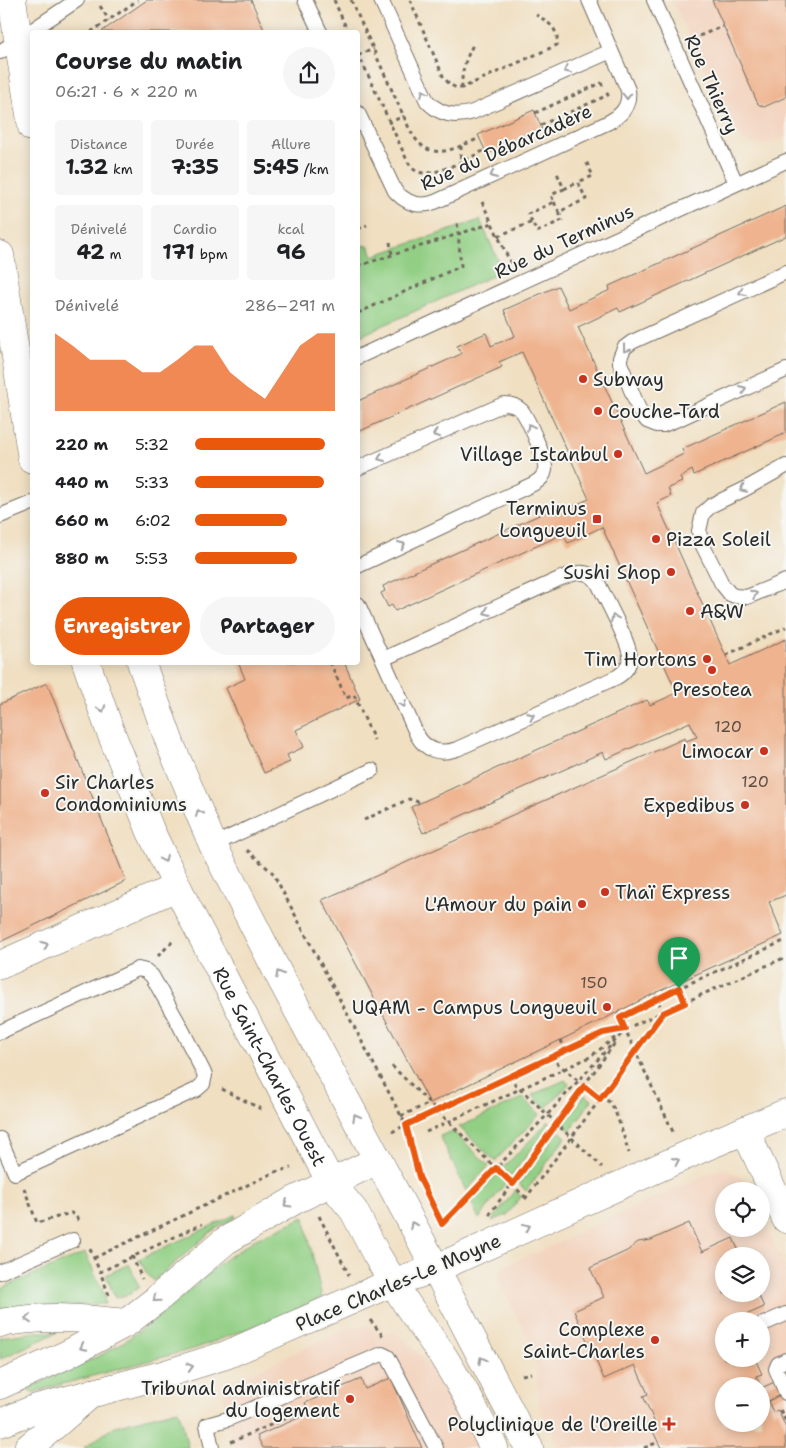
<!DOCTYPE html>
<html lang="fr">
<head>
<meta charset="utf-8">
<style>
  :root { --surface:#fff; --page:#f6f6f6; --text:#202124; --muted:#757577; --accent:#ea580c }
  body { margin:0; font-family:"Shantell Sans",sans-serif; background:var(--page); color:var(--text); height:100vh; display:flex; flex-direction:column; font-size:19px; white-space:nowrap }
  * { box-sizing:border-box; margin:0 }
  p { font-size:16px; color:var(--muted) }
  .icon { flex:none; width:28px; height:28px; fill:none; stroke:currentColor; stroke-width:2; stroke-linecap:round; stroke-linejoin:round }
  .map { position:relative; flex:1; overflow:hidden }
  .details { position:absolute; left:30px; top:30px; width:330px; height:635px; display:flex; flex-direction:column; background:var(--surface); border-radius:5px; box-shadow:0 2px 12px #0003 }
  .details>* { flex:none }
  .fabs { position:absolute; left:715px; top:1182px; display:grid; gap:10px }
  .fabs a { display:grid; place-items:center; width:55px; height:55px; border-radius:50%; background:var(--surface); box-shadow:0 2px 12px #0003; font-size:25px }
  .pin { position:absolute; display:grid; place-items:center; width:42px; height:42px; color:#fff; margin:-51px -21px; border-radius:50% 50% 50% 0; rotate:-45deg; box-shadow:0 0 5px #0007 }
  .pin .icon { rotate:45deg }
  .round { display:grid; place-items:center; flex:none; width:52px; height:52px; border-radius:26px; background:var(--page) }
  .overview { display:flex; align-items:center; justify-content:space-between; height:85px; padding:0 25px }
  h1 { font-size:22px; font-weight:700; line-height:38px }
  .metrics { display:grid; grid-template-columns:repeat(3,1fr); gap:8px; height:85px; padding:5px 25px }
  .metrics div { display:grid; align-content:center; border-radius:5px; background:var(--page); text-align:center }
  .metrics b { font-size:21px; font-weight:700 }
  .metrics small { font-size:14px; font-weight:400 }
  .metrics p { font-size:14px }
  .chart { height:140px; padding:10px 25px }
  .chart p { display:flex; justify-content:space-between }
  .chart svg { width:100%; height:90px; margin-top:5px; fill:var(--accent); opacity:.7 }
  .button { display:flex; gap:10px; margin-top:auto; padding:10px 25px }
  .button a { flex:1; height:58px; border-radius:30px; background:var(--accent); color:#fff; font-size:20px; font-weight:700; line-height:58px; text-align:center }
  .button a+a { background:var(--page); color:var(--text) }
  ul { padding:0 25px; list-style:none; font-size:16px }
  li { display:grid; grid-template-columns:80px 60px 1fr; align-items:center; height:38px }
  li i { height:12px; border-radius:6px; background:var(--accent) }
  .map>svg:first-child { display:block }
</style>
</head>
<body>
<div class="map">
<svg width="786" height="1448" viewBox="0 0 786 1448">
  <rect width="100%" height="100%" fill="#f6f6f2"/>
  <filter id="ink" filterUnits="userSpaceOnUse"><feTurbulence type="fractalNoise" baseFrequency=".02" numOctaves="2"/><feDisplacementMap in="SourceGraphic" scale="10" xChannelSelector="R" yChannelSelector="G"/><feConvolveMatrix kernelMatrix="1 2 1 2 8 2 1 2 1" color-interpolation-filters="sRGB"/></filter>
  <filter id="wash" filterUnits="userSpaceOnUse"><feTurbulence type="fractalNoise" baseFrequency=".0096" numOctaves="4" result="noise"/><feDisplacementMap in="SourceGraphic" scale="20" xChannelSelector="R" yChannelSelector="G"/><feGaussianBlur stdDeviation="1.12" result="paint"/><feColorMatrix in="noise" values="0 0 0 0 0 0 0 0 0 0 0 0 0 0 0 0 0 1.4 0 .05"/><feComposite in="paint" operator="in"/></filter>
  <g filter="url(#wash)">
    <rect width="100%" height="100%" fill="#f0dfc1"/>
    <path fill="#f3d4bf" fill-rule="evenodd" d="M672 0H786V137L764 145 749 143 739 136 729 124Z
      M725 1168 743 1179 750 1191H724V1229H761V1215L786 1271V1448H561L540 1409 534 1353 532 1345 501 1286 499 1280 500 1273 504 1267 719 1169ZM724 1256H761V1294H724ZM724 1321H761V1359H724ZM724 1386H761V1424H724Z
      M359 1326 368 1327 378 1334 394 1331 403 1338 449 1386 485 1448H234L224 1398 228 1385 250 1373 349 1328Z"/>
    <path fill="#92cf84" stroke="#5e7d58" d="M480 220 503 271 358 337V245L369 246 373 256Z
      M565 1080 569 1084 546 1108 532 1095Z
      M585 1095 592 1100 570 1131 564 1125Z
      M523 1098 540 1114 495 1161 459 1127Z
      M549 1121 551 1123 511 1176 503 1168Z
      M453 1131 489 1166 466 1191 440 1136Z
      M559 1131 566 1137 526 1191 519 1184Z
      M497 1174 506 1182 479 1219 471 1201Z
      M515 1190 521 1197 507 1215 492 1221Z
      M235 1215 236 1218 213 1230 154 1281 147 1274 139 1259Z
      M304 1217 322 1298 284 1315 197 1348 48 1388 32 1393 29 1388 103 1354 122 1343 156 1319 224 1260 254 1240Z
      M85 1253 104 1294 105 1304 0 1309V1289Z
      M129 1264 139 1287 130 1294 115 1298 106 1275Z
      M36 1332H58L0 1359V1337Z
      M178 1410 182 1422 188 1448H84L115 1426Z"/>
    <g id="blocks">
      <path fill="#efb48f" d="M147 0H251L265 32H101Z
        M712 0H786V97L764 107 758 104Z
        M534 110 542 129 487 154 478 135Z
        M786 206V236L620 312 618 308 578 327 644 473 684 454 682 449 786 402V433L694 475 692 470 680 477 682 482 668 488 671 496 657 503 730 665 786 639V895L769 902 783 935 655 993 602 1020 430 1103 322 900 685 738 686 741 697 737 690 722 606 759 603 752 423 833 411 807 647 700 650 705 677 693 602 527 568 543 563 534 395 611 392 605 388 607 381 593 385 591 383 586 559 506 562 511 589 499 522 352 499 362 502 367 358 432V401L461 354 457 346 486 333 491 346 515 336 504 310 558 286 569 309 610 290 609 286Z
        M238 662H344L360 699 296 730 304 747 287 755 290 762 264 773 226 688 245 679Z
        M47 683 126 881 0 942V704Z
        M689 1223 702 1252 733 1238 741 1256H724V1294H758L764 1307 732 1321H724V1359H755L762 1374 756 1376 761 1386H724V1424H761V1388L786 1377V1393L768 1401 773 1412 778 1410 786 1428 785 1438 786 1448H661L650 1425 655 1423 643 1396 648 1394 635 1365 604 1379 574 1311 604 1297 590 1268 627 1251 638 1242 651 1240Z
        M391 1378 422 1448H263L257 1436 310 1413 305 1403 361 1379 365 1389Z"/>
    </g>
  </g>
  <g filter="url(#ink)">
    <use href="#blocks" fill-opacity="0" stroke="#706a60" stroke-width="1"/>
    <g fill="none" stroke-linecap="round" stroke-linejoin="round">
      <g stroke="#706a60" stroke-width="16">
        <path id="service" d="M305 0 320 32
          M381 0 427 101C440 115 455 118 473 112L611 51
          M654 0 736 183
          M0 52 77 0
          M358 113 395 191C406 203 419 208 435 202L607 123C621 116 630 107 628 90L589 0
          M786 272 632 342 624 348 620 358V363L640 412 647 421 657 425H663L683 417 786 370
          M358 357 786 161
          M786 466 745 489 712 505 703 513 699 531 701 542 722 584 730 594 735 596 747 597 786 581
          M358 468 504 404C511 404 517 406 522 411 528 419 547 461 545 470 544 477 539 481 533 484L358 566
          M0 516 32 503
          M358 604 417 735C426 751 440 755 457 749L617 677C624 673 629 667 630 658 631 645 605 598 598 583 587 567 574 573 559 579L383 659
          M213 845 372 770
          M0 1032 138 969 146 971 152 976 179 1024 205 1075 203 1084 196 1090 15 1173 0 1139
          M0 1272 73 1240
          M761 1325 786 1314
          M786 1360 778 1364 776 1369 786 1393
          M212 1448 207 1425 228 1419 382 1354 388 1357 436 1448"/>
      </g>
      <g stroke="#706a60" stroke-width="29">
        <path id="minor" d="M0 965 177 887
          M745 1130 786 1219
          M435 1269 707 1146 786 1113"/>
      </g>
      <g stroke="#706a60" stroke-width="29">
        <g id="tertiary">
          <path d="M12 0 32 127"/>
          <path d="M0 255 32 459"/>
          <path id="s1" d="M86 662 109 728 151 832 188 909 241 1011 331 1183 354 1211 376 1254 406 1303 443 1356 467 1396 494 1448"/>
          <path d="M141 662 171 746 213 845 280 977 415 1229 529 1448"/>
          <path d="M0 1385 66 1355 126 1323 156 1300 225 1241 295 1200 378 1160"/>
          <path d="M0 1423 37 1408 162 1375 226 1355 393 1282 435 1269"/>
        </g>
      </g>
      <g stroke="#706a60" stroke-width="29">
        <path id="primary" d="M0 1323C43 1315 83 1318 126 1323"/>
      </g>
      <g stroke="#706a60" stroke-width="29">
        <path id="trunk" d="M28 1448 92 1393"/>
      </g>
      <path stroke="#706a60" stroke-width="3" stroke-dasharray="4 4" stroke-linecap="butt" d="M334 0 348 32
        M351 0 409 128C427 165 451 150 480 138
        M410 0 443 76C448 83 453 89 462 88L557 45C559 29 549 22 536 15
        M100 6 109 20
        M91 32 138 0
        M692 39 723 26
        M358 53 406 158C409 164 412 170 419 172 434 178 471 157 485 150
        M358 55 374 49
        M462 88C461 71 466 58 474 43
        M535 113 601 83 603 86
        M388 123 404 116
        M541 125 608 95 606 92
        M461 146V161L464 168
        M564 189 578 182
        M482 202 512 266
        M554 202 559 212
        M532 222 528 214 554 202 551 195 564 189 557 173
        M358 229 367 225
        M498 236 532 222 537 232 562 220 559 212 586 199 578 182 593 176 585 159
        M390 242 392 255
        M358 266 493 223
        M358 313 461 266 457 221
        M726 655 786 627
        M330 662 346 698 354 695 374 740
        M364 820 409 799 422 803
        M247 850 273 873 369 1055 406 1125 419 1177
        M158 956 175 939
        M677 983 685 1003
        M617 1012 674 1134
        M620 1018 657 998 786 940
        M561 1040 565 1051
        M550 1057 600 1099C603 1100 605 1100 608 1101 616 1106 625 1142 629 1153
        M392 1066 527 1199
        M508 1077 602 1167
        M222 1089 263 1110
        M401 1116 430 1103
        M392 1132 419 1118 603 1033 625 1029 786 957
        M426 1132 590 1057 617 1036
        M24 1188 37 1223 71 1213 76 1215 79 1223
        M525 1199 635 1053 663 1013 655 993
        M489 1215 615 1043
        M319 1216 349 1275
        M443 1224 547 1115 625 1030
        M90 1249 100 1272
        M132 1256 142 1279
        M94 1258 275 1172 291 1168
        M109 1295 100 1272 202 1224
        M370 1320 383 1336
        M522 1375 531 1373
        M780 1410 786 1421
        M231 1442 308 1409
        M644 1448 658 1442"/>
      <use href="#service" stroke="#fff" stroke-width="14"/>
      <use href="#minor" stroke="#fff" stroke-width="28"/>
      <use href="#tertiary" stroke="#fff" stroke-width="28"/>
      <use href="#primary" stroke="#fff" stroke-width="28"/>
      <use href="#trunk" stroke="#fff" stroke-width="28"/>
    </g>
    <defs><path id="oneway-chevron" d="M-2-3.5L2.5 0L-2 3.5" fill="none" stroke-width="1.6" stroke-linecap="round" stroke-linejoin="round" transform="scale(1.25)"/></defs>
    <g stroke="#a0a0a0">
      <use href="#oneway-chevron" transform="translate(567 70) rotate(156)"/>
      <use href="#oneway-chevron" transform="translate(424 93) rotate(-116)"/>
      <use href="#oneway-chevron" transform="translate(627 96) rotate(90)"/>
      <use href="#oneway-chevron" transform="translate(493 175) rotate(156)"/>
      <use href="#oneway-chevron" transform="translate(742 292) rotate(156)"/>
      <use href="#oneway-chevron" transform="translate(626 349) rotate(127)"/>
      <use href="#oneway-chevron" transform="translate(743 389) rotate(-24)"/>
      <use href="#oneway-chevron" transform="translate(530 427) rotate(-115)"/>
      <use href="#oneway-chevron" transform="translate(436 434) rotate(157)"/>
      <use href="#oneway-chevron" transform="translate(381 458) rotate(156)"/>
      <use href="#oneway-chevron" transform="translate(743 489) rotate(154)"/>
      <use href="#oneway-chevron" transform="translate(402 545) rotate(-25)"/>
      <use href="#oneway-chevron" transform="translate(754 594) rotate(-21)"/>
      <use href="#oneway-chevron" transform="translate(487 612) rotate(156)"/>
      <use href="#oneway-chevron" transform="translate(614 618) rotate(-115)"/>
      <use href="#oneway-chevron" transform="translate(403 704) rotate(66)"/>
      <use href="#oneway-chevron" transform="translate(102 709) rotate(70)"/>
      <use href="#oneway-chevron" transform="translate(531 716) rotate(-24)"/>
      <use href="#oneway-chevron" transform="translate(199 813) rotate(-114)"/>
      <use href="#oneway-chevron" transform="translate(164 859) rotate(65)"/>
      <use href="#oneway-chevron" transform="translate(45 945) rotate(-24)"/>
      <use href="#oneway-chevron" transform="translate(279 974) rotate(-118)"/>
      <use href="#oneway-chevron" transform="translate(356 1117) rotate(-118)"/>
      <use href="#oneway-chevron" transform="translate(676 1161) rotate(-24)"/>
      <use href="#oneway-chevron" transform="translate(287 1204) rotate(150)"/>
      <use href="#oneway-chevron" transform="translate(413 1225) rotate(-118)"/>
      <use href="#oneway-chevron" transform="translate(527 1227) rotate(-24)"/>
      <use href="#oneway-chevron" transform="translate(156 1299) rotate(139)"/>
      <use href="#oneway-chevron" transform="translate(28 1319) rotate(175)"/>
      <use href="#oneway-chevron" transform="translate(83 1347) rotate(153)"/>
      <use href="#oneway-chevron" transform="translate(482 1360) rotate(-118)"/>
      <use href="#oneway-chevron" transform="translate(190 1367) rotate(-16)"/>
    </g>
  </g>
  <g fill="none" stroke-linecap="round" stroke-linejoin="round" filter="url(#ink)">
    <g stroke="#fff" stroke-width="10">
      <path id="route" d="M679 988 685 1003 663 1013 600 1099 584 1086 513 1184 496 1168 442 1224 419 1177 406 1125 603 1033 625 1029 620 1018Z"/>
    </g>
    <use href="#route" stroke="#ea580c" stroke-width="6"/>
  </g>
  <g fill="#c8321e" stroke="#f6f6f2" stroke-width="2">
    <circle cx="583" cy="379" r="5"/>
    <circle cx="598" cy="411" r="5"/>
    <circle cx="618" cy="454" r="5"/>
    <rect x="592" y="514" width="10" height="10" rx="2.5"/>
    <circle cx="656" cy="539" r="5"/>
    <circle cx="671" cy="572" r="5"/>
    <circle cx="690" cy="611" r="5"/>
    <circle cx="707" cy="659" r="5"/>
    <circle cx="712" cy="670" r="5"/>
    <circle cx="764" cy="751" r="5"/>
    <circle cx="45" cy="793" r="5"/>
    <circle cx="745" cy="805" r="5"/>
    <circle cx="605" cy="892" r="5"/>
    <circle cx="582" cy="904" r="5"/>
    <circle cx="607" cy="1007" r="5"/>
    <circle cx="655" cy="1340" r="5"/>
    <circle cx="350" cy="1399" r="5"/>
    <path d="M666.5 1416.5h5v5h5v5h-5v5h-5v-5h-5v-5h5z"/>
  </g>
  <g text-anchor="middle" stroke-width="4" stroke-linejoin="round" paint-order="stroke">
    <g font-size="16" fill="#5c4d44">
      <text x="728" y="732">120</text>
      <text x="755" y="787">120</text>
      <text x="594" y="988">150</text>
    </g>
    <g font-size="19" fill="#2b2b2b" stroke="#f6f6f2">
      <text transform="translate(712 84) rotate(66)" y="7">Rue Thierry</text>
      <text transform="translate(506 147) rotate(-24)" y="7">Rue du Débarcadère</text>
      <text transform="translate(564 241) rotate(-25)" y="7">Rue du Terminus</text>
      <text dy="7" stroke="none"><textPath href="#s1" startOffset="445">Rue Saint-Charles Ouest</textPath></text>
      <text transform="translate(398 1282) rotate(-23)" y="7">Place Charles-Le Moyne</text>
    </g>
    <g font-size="19" fill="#2b2b2b" stroke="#f6f6f2" text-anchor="end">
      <text x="593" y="386" text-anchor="start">Subway</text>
      <text x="608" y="418" text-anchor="start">Couche-Tard</text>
      <text x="608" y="461">Village Istanbul</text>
      <text x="587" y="515">Terminus<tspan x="587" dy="22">Longueuil</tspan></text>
      <text x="666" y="546" text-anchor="start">Pizza Soleil</text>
      <text x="661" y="579">Sushi Shop</text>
      <text x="700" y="618" text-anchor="start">A&amp;W</text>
      <text x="697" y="666">Tim Hortons</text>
      <text x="712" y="696" text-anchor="middle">Presotea</text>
      <text x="754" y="758">Limocar</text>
      <text x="55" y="789" text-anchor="start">Sir Charles<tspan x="55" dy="22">Condominiums</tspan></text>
      <text x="735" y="812">Expedibus</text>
      <text x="615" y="899" text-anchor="start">Thaï Express</text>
      <text x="572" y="911">L'Amour du pain</text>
      <text x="597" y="1014">UQAM - Campus Longueuil</text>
      <text x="645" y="1336">Complexe<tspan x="645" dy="22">Saint-Charles</tspan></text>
      <text x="340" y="1395">Tribunal administratif<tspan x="340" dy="22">du logement</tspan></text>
      <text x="658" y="1431">Polyclinique de l'Oreille</text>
    </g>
  </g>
</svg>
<div class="fabs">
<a><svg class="icon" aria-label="locate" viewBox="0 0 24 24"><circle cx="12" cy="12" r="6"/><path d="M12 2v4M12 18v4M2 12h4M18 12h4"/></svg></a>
<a><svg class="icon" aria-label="layers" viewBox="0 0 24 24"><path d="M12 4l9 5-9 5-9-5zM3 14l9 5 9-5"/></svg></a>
<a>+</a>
<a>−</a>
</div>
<div class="pin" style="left:679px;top:988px;background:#1e9e55"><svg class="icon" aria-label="arrive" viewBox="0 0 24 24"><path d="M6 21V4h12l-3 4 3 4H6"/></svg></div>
<section class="details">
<div class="overview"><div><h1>Course du matin</h1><p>06:21 · 6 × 220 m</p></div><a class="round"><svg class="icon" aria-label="share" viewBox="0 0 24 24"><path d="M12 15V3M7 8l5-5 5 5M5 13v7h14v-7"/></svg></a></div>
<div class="metrics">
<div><p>Distance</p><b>1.32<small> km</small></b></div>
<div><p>Durée</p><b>7:35</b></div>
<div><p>Allure</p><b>5:45<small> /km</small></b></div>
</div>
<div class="metrics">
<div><p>Dénivelé</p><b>42<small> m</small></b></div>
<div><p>Cardio</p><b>171<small> bpm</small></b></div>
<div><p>kcal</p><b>96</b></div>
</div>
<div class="chart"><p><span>Dénivelé</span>286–291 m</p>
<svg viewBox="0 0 160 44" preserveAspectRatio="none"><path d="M0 44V6L10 12L20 19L30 19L40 19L50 25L60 25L70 19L80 12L90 12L100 25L110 32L120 38L130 25L140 12L150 6L160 6V44z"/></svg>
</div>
<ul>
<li><b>220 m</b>5:32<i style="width:93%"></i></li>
<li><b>440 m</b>5:33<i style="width:92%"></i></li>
<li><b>660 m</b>6:02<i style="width:66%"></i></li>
<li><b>880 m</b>5:53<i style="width:73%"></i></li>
</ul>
<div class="button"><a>Enregistrer</a><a>Partager</a></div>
</section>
</div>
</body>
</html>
